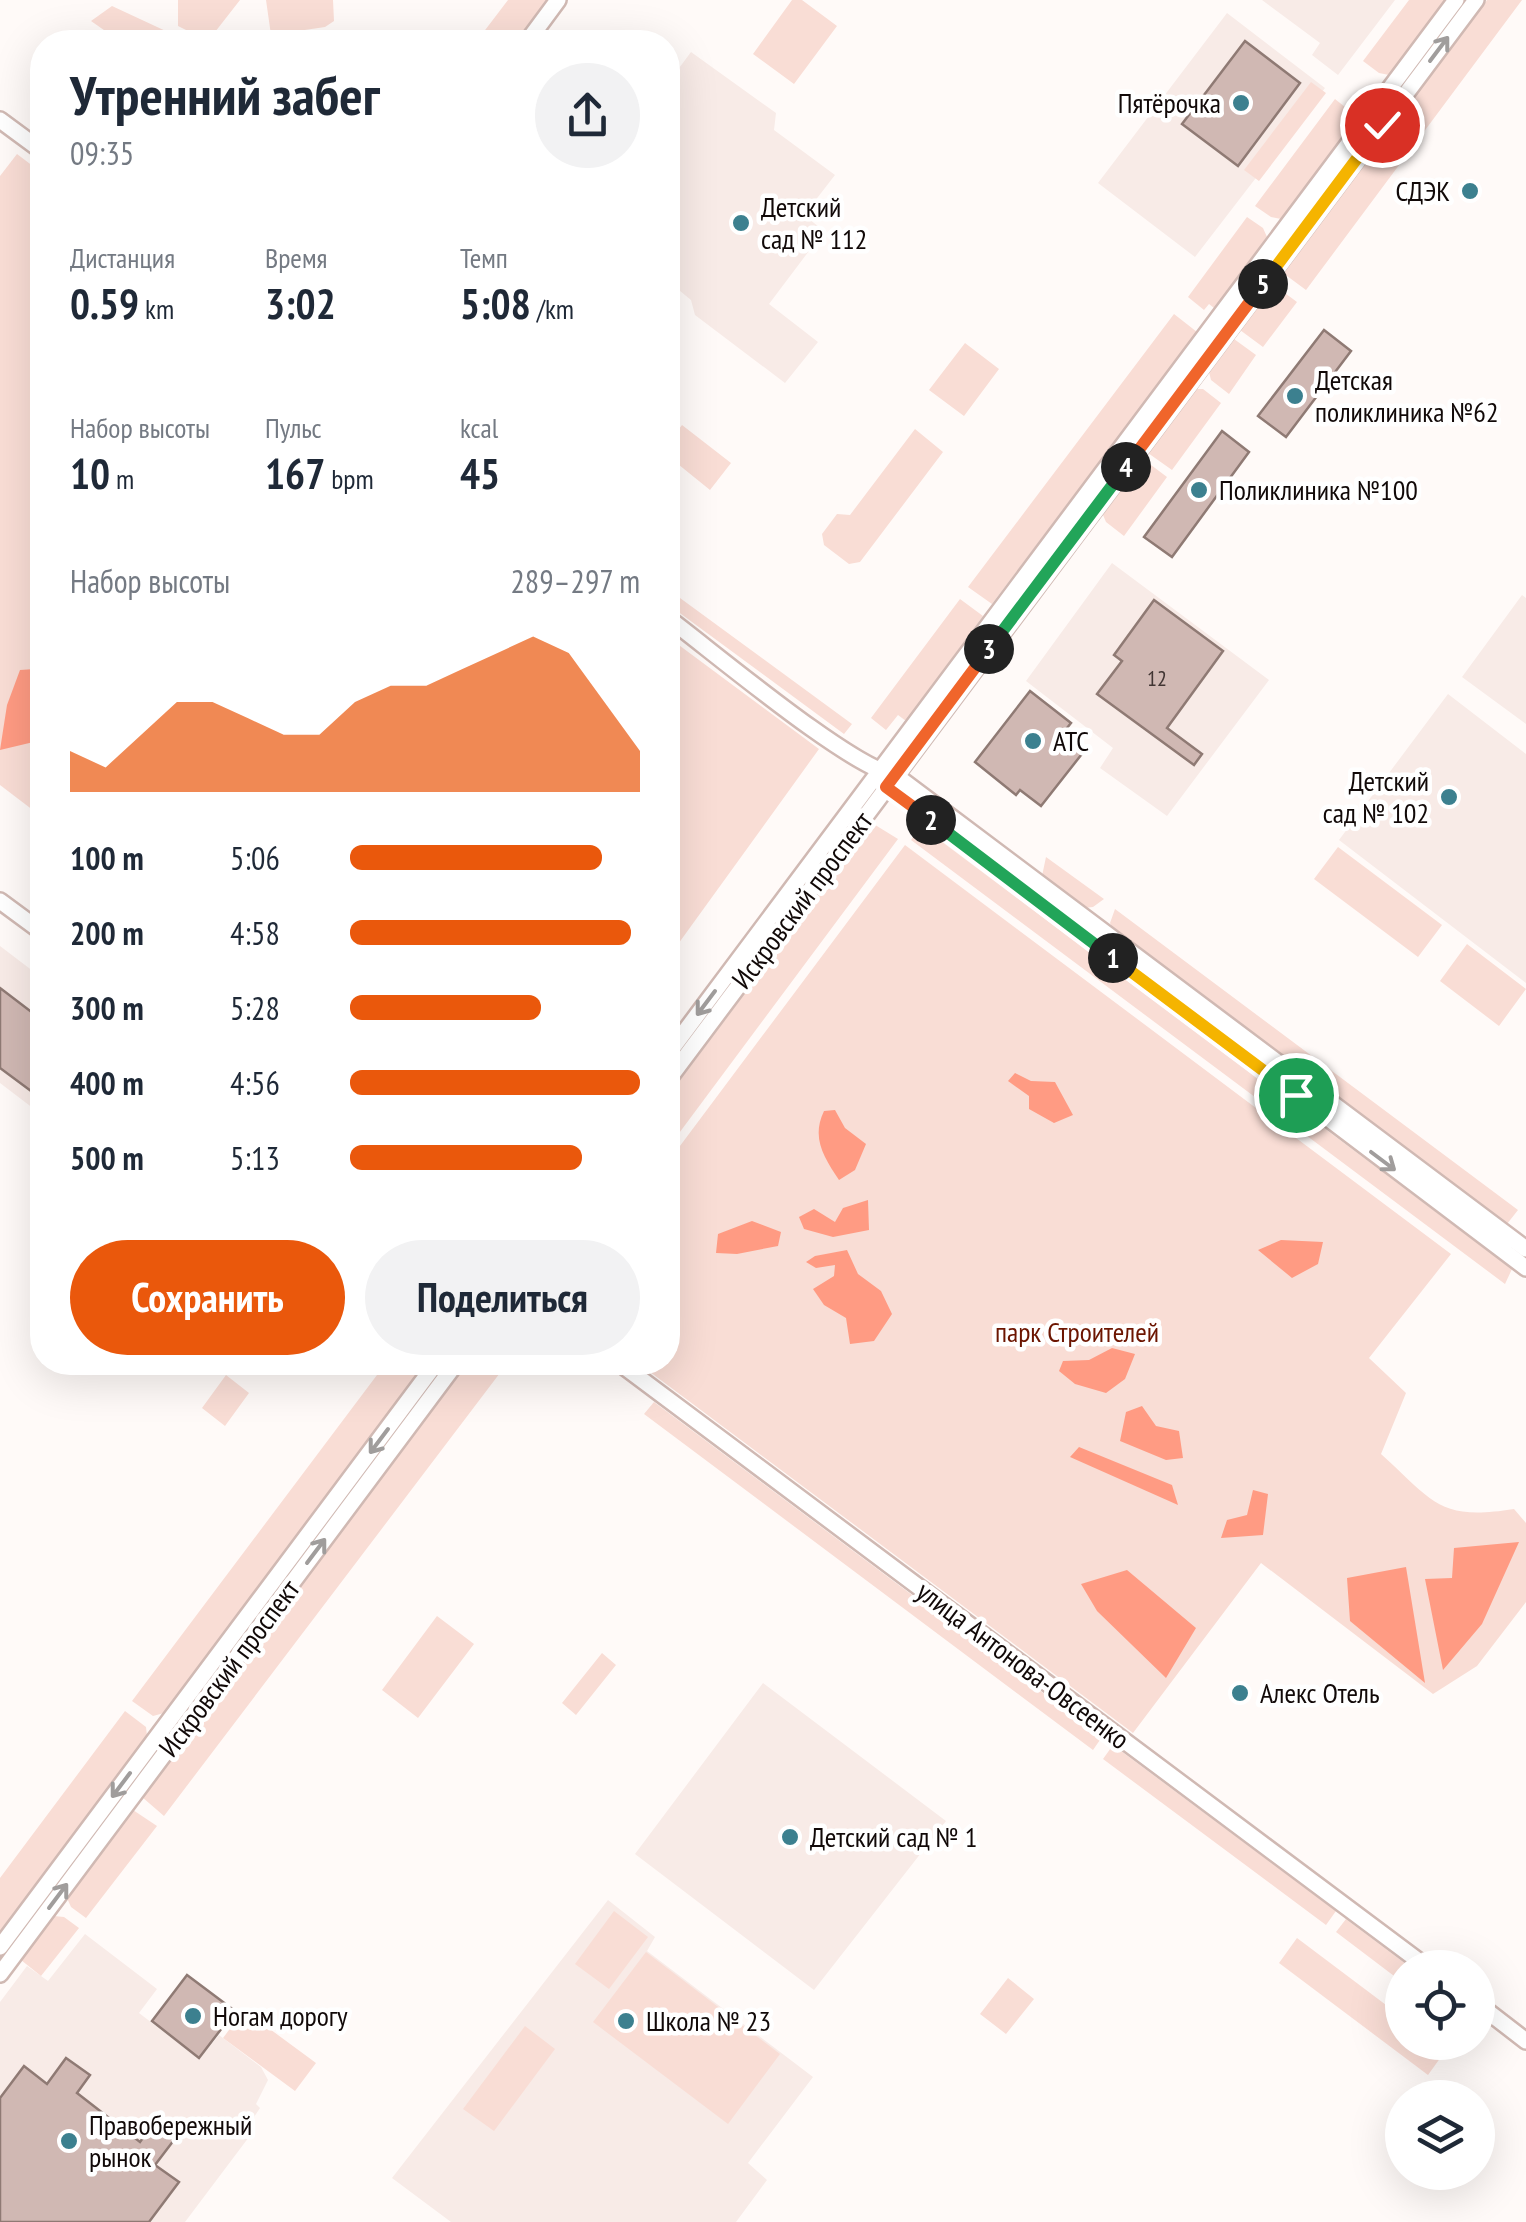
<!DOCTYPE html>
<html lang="ru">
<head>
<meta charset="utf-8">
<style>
  :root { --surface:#fff; --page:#f2f2f3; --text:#1f2937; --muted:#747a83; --accent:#ea580c }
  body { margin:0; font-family:"PT Sans Narrow",sans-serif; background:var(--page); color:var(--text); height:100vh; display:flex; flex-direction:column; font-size:38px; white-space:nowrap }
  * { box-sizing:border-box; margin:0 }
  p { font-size:32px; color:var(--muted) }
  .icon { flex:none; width:55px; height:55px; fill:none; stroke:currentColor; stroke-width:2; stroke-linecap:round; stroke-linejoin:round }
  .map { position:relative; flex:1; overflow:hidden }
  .details { position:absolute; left:30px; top:30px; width:650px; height:1345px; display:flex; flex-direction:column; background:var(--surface); border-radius:40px; box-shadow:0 10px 40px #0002 }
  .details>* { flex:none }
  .controls { position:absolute; left:1385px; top:1950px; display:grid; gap:20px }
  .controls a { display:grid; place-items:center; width:110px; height:110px; border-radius:50%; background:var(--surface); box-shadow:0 10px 40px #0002; font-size:50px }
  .pin { position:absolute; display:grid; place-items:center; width:85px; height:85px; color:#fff; margin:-42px; border:5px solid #fff; border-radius:50%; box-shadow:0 2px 10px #0007 }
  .km { position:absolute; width:50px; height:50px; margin:-25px; border-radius:50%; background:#222; color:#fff; font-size:28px; line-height:50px; text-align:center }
  .round { display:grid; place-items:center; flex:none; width:105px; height:105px; border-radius:52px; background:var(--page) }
  .head { display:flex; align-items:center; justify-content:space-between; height:170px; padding:0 40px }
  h1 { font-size:55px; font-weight:800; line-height:75px }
  .metrics { display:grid; grid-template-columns:repeat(3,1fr); gap:15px; height:170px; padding:10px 40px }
  .metrics div { display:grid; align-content:center }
  .metrics b { font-size:42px; font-weight:800 }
  .metrics small { font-size:28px; font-weight:400 }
  .metrics p { font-size:28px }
  .chart { height:280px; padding:20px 40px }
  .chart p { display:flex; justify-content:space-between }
  .chart svg { width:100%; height:180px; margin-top:10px; fill:var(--accent); opacity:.7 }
  .action { display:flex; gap:20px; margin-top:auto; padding:20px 40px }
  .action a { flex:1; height:115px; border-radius:60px; background:var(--accent); color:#fff; font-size:40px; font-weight:800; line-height:115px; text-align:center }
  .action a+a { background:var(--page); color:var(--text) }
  ul { padding:0 40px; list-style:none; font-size:32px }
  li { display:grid; grid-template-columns:160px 120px 1fr; align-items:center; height:75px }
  li i { height:25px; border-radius:12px; background:var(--accent) }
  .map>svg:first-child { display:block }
</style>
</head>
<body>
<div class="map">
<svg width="1526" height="2222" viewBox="0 0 1526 2222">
  <rect width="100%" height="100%" fill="#fffaf8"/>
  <path fill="#f8ebe7" d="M1262 0H1395L1338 75 1312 55 1320 43Z
    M1227 13 1325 88 1195 257 1098 183Z
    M691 52 776 113 774 130 835 175 804 215 824 231 769 304 818 342 785 383 695 315 691 300 668 281V83Z
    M1112 563 1269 680 1167 816 1100 768 1113 748 1026 681Z
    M1522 595 1526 598V724L1462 677Z
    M1448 694 1526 754V983L1339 840Z
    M0 946 42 978V1115L0 1083Z
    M763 1683 946 1821 814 1990 635 1854Z
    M608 1900 655 1937 647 1951 813 2077 748 2163 767 2180 736 2222H451L392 2178Z
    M85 1934 157 1989 139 2013 199 2059 219 2035 261 2067 268 2080 256 2104 260 2108 252 2120 255 2129 185 2222H0V2002L27 1966 48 1981Z"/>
  <path fill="#f9ddd5" d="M178 0H240L208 41 178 26Z
    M266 0H333L334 21 325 27 271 35Z
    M508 0H547L515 42H476Z
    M792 0H802L837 26 794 84 753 54Z
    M1409 0H1445L1389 75 1379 73 1363 61Z
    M1487 0H1522L1306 290 1283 273Z
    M112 6 170 33 171 42H121L91 21Z
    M1311 82 1326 93 1259 181 1244 170Z
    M1335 99 1350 111 1354 121 1281 219 1271 217 1255 206Z
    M17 154 42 173V817L0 785V176Z
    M1247 217 1263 228 1267 237 1214 308 1209 304 1204 310 1188 297Z
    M1274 285 1297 302 1263 347 1240 330Z
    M1174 314 1197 332 992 604 968 587Z
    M1234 339 1256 355 1229 394 1211 380 1209 372Z
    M965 343 999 369 964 416 929 390Z
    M1196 389H1203L1221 403 1172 470 1148 453Z
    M682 425 731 463 710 490 668 456V443Z
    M915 429 943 452 860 562 849 564 824 545 822 534 837 514 850 515Z
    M1143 459 1167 477 1124 536 1106 522 1103 515Z
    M680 598 852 724 844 734 673 608Z
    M960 599 983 616 906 721 898 715 886 730 871 718Z
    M668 637 819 749 668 958Z
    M872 823 898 839 668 1148V1096Z
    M921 826 1512 1269 1505 1284 911 840Z
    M905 845 1451 1254 1369 1358 1406 1393 1381 1454C1434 1502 1439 1521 1514 1509L1526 1523V1602L1477 1666 1433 1694 1261 1563 1133 1733 638 1363 668 1362V1162Z
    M1338 847 1442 925 1418 957 1314 879Z
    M1046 857 1104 899 1093 907 1084 908 1042 876Z
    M1115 909 1518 1210 1507 1224 1113 929 1110 923Z
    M1467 944 1526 989 1499 1026 1440 981Z
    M386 1363H426L164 1713 153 1716 132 1701Z
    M468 1363 506 1365 164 1816 142 1797Z
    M226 1375 249 1393 225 1426 202 1408Z
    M654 1402 1102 1737 1093 1750 644 1414Z
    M437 1616 474 1644 418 1718 382 1690Z
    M602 1653 616 1665 576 1715 562 1703Z
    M125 1711 146 1727 147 1736 0 1931V1878Z
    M1113 1745 1336 1911 1326 1925 1103 1759Z
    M133 1810 157 1826 86 1918 71 1907 67 1898Z
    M614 1911 648 1937 609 1989 575 1964Z
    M54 1916 64 1917 79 1928 41 1976 21 1960Z
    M1346 1919 1410 1967 1402 1968V1982L1336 1932Z
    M1297 1938 1402 2017V2042L1437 2043 1446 2050 1428 2075 1279 1963Z
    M646 1952 780 2054 728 2124 593 2022Z
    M1008 1978 1034 1999 1006 2034 980 2014Z
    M244 2010 316 2063 295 2091 223 2038Z
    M525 2026 555 2049 494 2131 463 2109Z"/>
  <path fill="#ff9b83" d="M35 669 42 684V740L0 750 7 705 20 670Z
    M1015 1073 1031 1081 1055 1082 1073 1115 1054 1123 1029 1109V1096L1008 1081Z
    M835 1110 845 1128 866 1144 855 1170 839 1180C824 1157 811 1138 824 1111Z
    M868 1200 869 1230 833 1237 804 1229 799 1217 814 1209 835 1222 843 1208Z
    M752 1221 781 1232 778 1246 737 1254 716 1253 718 1234Z
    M1281 1240 1323 1242 1318 1264 1292 1278 1258 1250Z
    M847 1250 858 1274 881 1291 892 1314 874 1341 850 1344 846 1318 824 1305 813 1289 834 1276 835 1265 816 1268 806 1262 815 1256Z
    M1112 1348 1135 1354 1125 1379 1106 1393 1075 1384 1059 1371 1063 1361 1089 1360Z
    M1142 1406 1156 1426 1179 1431 1183 1458 1166 1460 1120 1441 1126 1412Z
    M1079 1447 1172 1485 1178 1505 1070 1457Z
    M1253 1490 1268 1494 1263 1535 1221 1538 1227 1520 1247 1515Z
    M1519 1542 1482 1624 1443 1670 1425 1579 1452 1578 1454 1548Z
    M1406 1567 1425 1683 1350 1621 1347 1578Z
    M1127 1570 1196 1628 1166 1678 1097 1611 1081 1584Z"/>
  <path fill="#d0b8b3" stroke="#8f7a74" stroke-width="2.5" d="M1245 41 1300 83 1238 166 1182 124Z
    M1324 330 1351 351 1286 437 1258 416Z
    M1222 431 1249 452 1172 557 1144 537Z
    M1154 600 1223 651 1167 728 1202 754 1194 765 1097 694 1122 661 1114 655Z
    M1030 691 1071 723 1063 733 1085 750 1041 806 1020 790 1016 795 975 762Z
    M0 988 42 1020V1075L31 1091 0 1068Z
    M187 1975 235 2011 199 2058 152 2021Z
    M66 2058 90 2075 77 2093 140 2142 153 2124 174 2140 155 2165 179 2182 149 2222H0V2098L24 2066 47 2084Z"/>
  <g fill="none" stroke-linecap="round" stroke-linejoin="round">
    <g stroke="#d0b9b3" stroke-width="20">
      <path id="minor" d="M527 42 558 0
        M0 120 42 151
        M668 618C711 650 852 769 895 775L1526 1249
        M882 781 1526 1268
        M0 901 42 932
        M668 1054 1456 0
        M668 1080 1476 0
        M618 1362 1428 1968
        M0 1947 437 1362
        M0 1974 457 1362
        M1478 2004 1526 2041"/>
    </g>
    <use href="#minor" stroke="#fff" stroke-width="15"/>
  </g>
  <defs><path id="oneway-shaft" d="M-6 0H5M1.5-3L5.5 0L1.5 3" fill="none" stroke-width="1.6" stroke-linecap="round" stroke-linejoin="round" transform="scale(2.5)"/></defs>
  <g stroke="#a09d9c">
    <use href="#oneway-shaft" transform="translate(1439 49) rotate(-53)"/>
    <use href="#oneway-shaft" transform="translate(706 1003) rotate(127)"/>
    <use href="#oneway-shaft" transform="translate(1383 1161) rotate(37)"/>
    <use href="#oneway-shaft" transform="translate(379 1441) rotate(127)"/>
    <use href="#oneway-shaft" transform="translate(316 1551) rotate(-53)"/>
    <use href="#oneway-shaft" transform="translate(121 1785) rotate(127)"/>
    <use href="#oneway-shaft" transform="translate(58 1896) rotate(-53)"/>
  </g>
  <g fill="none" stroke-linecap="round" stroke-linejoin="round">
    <g stroke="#fff" stroke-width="20">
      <path id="split-1" d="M1113 958 1296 1095"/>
    </g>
    <g stroke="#fff" stroke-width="20">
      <path id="split-2" d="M931 820 1113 958"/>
    </g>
    <g stroke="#fff" stroke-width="20">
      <path id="split-3" d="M931 820 886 787 989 649"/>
    </g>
    <g stroke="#fff" stroke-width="20">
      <path id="split-4" d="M989 649 1126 467"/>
    </g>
    <g stroke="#fff" stroke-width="20">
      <path id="split-5" d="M1126 467 1263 284"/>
    </g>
    <g stroke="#fff" stroke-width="20">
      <path id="split-6" d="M1263 284 1382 125"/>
    </g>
    <use href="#split-1" stroke="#f5b400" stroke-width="12"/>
    <use href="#split-2" stroke="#22a559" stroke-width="12"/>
    <use href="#split-3" stroke="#f0652b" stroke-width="12"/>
    <use href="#split-4" stroke="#22a559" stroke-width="12"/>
    <use href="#split-5" stroke="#f0652b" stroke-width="12"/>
    <use href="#split-6" stroke="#f5b400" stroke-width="12"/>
  </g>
  <g fill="#3c808f" stroke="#fff" stroke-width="4">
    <circle cx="1241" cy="103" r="10"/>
    <circle cx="1470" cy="191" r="10"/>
    <circle cx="741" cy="223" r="10"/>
    <circle cx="1295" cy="396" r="10"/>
    <circle cx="1199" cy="490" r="10"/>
    <circle cx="1033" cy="741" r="10"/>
    <circle cx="1449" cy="797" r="10"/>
    <circle cx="1240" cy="1693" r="10"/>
    <circle cx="790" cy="1837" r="10"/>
    <circle cx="193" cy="2016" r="10"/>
    <circle cx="626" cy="2021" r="10"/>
    <circle cx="69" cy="2141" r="10"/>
  </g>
  <g text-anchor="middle" stroke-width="9" stroke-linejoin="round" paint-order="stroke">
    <g font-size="22" fill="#413533">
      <text x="1157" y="686">12</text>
    </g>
    <g font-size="28" fill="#110908" stroke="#fff" text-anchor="start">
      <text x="1221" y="113" text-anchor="end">Пятёрочка</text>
      <text x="1450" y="201" text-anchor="end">СДЭК</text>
      <text x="761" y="217">Детский<tspan x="761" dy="32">сад № 112</tspan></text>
      <text x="1315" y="390">Детская<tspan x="1315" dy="32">поликлиника №62</tspan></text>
      <text x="1219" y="500">Поликлиника №100</text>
      <text x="1053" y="751">АТС</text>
      <text x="1429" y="791" text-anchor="end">Детский<tspan x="1429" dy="32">сад № 102</tspan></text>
      <text x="1260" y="1703">Алекс Отель</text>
      <text x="810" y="1847">Детский сад № 1</text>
      <text x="213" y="2026">Ногам дорогу</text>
      <text x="646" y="2031">Школа № 23</text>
      <text x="89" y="2135">Правобережный<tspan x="89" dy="32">рынок</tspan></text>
    </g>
    <g font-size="28" fill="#110908" stroke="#fff">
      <text transform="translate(802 900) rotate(-53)" y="10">Искровский проспект</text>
      <text transform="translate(1023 1665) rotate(37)" y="10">улица Антонова-Овсеенко</text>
      <text transform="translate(229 1668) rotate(-53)" y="10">Искровский проспект</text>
    </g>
    <g font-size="28" fill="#6c1501" stroke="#fff">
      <text x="1077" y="1342">парк Строителей</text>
    </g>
  </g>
</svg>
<div class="controls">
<a><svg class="icon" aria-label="locate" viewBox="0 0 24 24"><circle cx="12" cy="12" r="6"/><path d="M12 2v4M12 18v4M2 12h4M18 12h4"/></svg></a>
<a><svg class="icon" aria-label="layers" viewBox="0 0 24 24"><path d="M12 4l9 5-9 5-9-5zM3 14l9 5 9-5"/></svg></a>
</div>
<div class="pin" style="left:1296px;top:1095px;background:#1e9e55"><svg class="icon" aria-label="arrive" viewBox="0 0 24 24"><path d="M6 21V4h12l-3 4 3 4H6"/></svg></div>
<div class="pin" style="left:1382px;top:125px;background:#d93025"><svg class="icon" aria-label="check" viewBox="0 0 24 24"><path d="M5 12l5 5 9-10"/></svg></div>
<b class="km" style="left:1113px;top:958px">1</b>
<b class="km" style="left:931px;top:820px">2</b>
<b class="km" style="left:989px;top:649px">3</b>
<b class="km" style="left:1126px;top:467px">4</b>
<b class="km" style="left:1263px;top:284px">5</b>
<section class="details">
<div class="head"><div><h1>Утренний забег</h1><p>09:35</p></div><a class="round"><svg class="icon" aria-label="share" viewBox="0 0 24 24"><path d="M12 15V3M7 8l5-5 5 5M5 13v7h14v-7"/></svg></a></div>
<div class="metrics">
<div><p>Дистанция</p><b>0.59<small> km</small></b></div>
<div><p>Время</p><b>3:02</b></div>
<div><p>Темп</p><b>5:08<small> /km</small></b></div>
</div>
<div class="metrics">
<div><p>Набор высоты</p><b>10<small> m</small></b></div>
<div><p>Пульс</p><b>167<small> bpm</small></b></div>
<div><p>kcal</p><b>45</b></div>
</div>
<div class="chart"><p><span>Набор высоты</span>289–297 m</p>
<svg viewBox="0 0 160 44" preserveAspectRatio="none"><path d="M0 44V34L10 38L20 30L30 22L40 22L50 26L60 30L70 30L80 22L90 18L100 18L110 14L120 10L130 6L140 10L150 22L160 34V44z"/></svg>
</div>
<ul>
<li><b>100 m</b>5:06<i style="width:87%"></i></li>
<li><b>200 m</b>4:58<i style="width:97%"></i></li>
<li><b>300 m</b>5:28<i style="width:66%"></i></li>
<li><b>400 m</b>4:56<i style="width:100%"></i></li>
<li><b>500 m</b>5:13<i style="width:80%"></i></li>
</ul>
<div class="action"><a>Сохранить</a><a>Поделиться</a></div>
</section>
</div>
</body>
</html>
